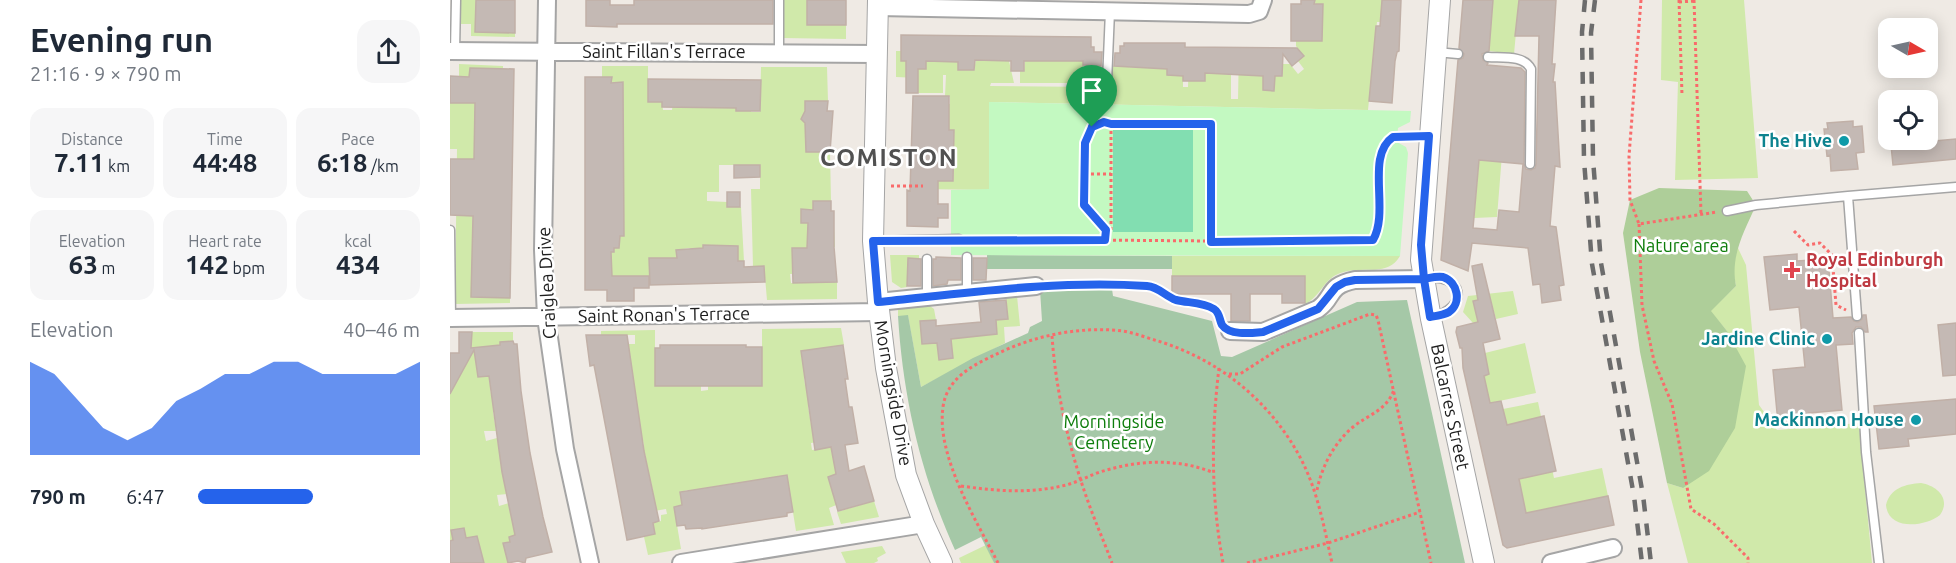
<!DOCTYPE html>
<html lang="en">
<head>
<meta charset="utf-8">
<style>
  :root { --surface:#fff; --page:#f6f6f7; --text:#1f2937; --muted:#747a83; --accent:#2563eb }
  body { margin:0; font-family:Ubuntu,sans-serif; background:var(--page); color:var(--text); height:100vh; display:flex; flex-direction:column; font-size:22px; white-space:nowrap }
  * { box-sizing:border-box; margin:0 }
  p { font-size:20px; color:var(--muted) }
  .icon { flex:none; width:33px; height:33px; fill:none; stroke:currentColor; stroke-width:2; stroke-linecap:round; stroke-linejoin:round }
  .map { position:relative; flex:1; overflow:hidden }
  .panel { display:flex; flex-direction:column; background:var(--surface); width:450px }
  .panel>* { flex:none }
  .needle { width:39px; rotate:99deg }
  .fabs { position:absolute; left:1428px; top:18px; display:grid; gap:12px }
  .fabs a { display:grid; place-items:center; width:60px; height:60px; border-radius:12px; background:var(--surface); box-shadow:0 3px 15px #0003; font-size:30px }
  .pin { position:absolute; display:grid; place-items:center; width:51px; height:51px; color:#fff; margin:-62px -26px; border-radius:50% 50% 50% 0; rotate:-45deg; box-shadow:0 0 6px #0007 }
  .pin .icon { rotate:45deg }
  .round { display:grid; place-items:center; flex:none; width:63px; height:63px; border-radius:18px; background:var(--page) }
  .headline { display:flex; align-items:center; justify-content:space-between; height:102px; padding:0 30px }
  h1 { font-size:33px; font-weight:700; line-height:45px }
  .figures { display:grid; grid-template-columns:repeat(3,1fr); gap:9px; height:102px; padding:6px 30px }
  .figures div { display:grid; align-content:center; border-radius:15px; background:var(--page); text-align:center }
  .figures b { font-size:26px; font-weight:700 }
  .figures small { font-size:16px; font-weight:400 }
  .figures p { font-size:16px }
  .chart { height:168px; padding:12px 30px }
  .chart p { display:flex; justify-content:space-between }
  .chart svg { width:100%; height:108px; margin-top:6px; fill:var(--accent); opacity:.7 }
  ul { padding:0 30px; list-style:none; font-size:20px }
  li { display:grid; grid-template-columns:96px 72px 1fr; align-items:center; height:45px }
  li i { height:15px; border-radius:8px; background:var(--accent) }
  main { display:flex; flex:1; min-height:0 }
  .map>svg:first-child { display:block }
</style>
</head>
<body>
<main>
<section class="panel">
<div class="headline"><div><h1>Evening run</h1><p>21:16 · 9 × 790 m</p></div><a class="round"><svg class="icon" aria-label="share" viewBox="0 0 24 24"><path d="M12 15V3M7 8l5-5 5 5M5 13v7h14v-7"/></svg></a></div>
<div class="figures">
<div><p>Distance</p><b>7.11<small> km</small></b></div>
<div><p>Time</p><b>44:48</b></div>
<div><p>Pace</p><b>6:18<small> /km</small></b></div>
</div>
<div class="figures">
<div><p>Elevation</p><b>63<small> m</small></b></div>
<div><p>Heart rate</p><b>142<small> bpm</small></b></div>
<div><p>kcal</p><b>434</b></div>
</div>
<div class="chart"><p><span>Elevation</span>40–46 m</p>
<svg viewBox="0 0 160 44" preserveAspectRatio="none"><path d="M0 44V6L10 11L20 22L30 33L40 38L50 33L60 22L70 17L80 11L90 11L100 6L110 6L120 11L130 11L140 11L150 11L160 6V44z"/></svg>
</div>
<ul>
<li><b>790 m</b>6:47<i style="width:52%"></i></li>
</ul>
</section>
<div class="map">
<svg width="1506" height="563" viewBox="0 0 1506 563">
  <rect width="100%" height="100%" fill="#efeae4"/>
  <path fill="#d0e9aa" d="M9 0H26V32L65 33V37L21 36V24H9Z
    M332 0H357V25H396V39L332 38Z
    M865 0H932L931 16 947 22H927L918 110 539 102V190L472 189 486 180 503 181 504 160H497L504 151V130H497L499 106 486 105V103L500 104V97L495 96 496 75H493V93H468V78L446 77V51H451V61H466L476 69V61L512 62V65H508V70H524L526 60 559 61 564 83H541L540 86 648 87 647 104H660V98L657 97 660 66 717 69V75H733V87H738L739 55 747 81H755V73H781V99H788L789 48H794V75L813 76V90H824L825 76 832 64H840L848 74 854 69 848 61 853 56 846 46V41L872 40V31L866 30Z
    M1043 0H1069L1064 54 1039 51Z
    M1212 0H1294L1308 178 1225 180 1228 82 1211 80Z
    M575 61H633V71H644V83H570V71L574 70Z
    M9 64 53 66V69L20 68V75L36 76 25 110 22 247 60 298V303L5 304 7 149H0V103L9 102Z
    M1038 65 1059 67 1047 217 1024 218Z
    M152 66H198V102H212L213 110H222L223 102 257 108V102H263V108H271L286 103V111H291L301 103V112H310L311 67H377L378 101H355V114L352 118 355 122 356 152H380L381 201H364L363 210 351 209V222L358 223V227L384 228 385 247 342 249 343 274H340L341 283 387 282V299L317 300 314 266 303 267 301 189H310V165H269V192H257V201L277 202 278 207H291L294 261H288V246H280V258L265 245H253L254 258 239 248 227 250V258L199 259V276H184L174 285V301H163L161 252H164V248H169L170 243 167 168H174V150L166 135H174V117L166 116 173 101V83L165 84 161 83V77H152Z
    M1287 246 1296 265 1309 405 1327 430 1409 423 1422 563H1238L1217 483 1233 488 1277 331 1260 311 1286 286 1283 272Z
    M440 255H469V259H458L457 287 451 288 442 282Z
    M722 256H950C938 277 914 266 894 272 873 277 872 296 855 304V276H722Z
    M1063 291 1068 314 1046 319 1040 298 1024 302 1028 322 1023 323 1013 312 1018 296Z
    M567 296 570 326 554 327 555 343 471 387 458 316H448V309L480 306 484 309 486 320 470 322 487 343 489 359 503 358 501 339 547 334 546 320 558 319 556 297Z
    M391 328 394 345 351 351 352 360 363 358 365 375 354 376 355 385 395 379 369 404 358 406 361 424 376 422 374 441 361 443 362 450 381 447 382 454H385L388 474 378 477 380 484 391 503 379 508 384 525 346 531 337 475 301 481 304 497 293 498 291 482 249 489 251 505 241 507 238 490 230 492 233 511 225 513 231 549 198 555 194 537 196 536 203 523 211 521V515L217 514 216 509 198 512 194 494 203 492 201 482 192 484 197 464 195 454 187 455 186 449 194 447 193 440 184 442 181 425 190 423 170 344H185V335H151V331L205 330V386H213L212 369H225V386H245V369H251V391L258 390V386L312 385V329Z
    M22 332H63V341L50 342V345L27 366 28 377 39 375 41 395 55 393 56 409 43 411 46 431H34L36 441 47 438 57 494 47 495 49 506 59 503 75 532 59 537 60 542 53 543 58 563H34L27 537 14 538V528L2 530 5 540 0 541V382L5 384 7 382V356L21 355Z
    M1075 343 1086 393 1040 403 1034 376 1039 374 1035 353Z
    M1088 402 1104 478 1152 468 1158 496 1085 511 1077 517 1053 409Z
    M1471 483C1488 486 1501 499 1490 515 1475 527 1438 531 1436 505 1440 488 1456 484 1471 483Z
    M424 501 429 517 391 524 387 512Z
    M536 545 544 563H511L509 558Z
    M432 546 436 553 427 558 428 561 424 563H396L391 552Z"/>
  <path fill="#aece99" d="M1209 188 1297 191 1306 205C1294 232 1280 256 1286 286L1261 311 1277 331 1296 366 1285 428 1259 471 1233 488 1217 483 1190 352 1173 233 1180 200Z"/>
  <path fill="#a5c8a7" d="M537 255 722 256V269H537Z
    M662 289 663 296 762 321 771 356 782 357 907 302 957 300 1015 563H544L531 537 505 550C471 475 453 398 448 316L458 315 471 387 523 358 578 333 580 327 592 321 590 290Z"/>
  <path fill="#c3f9c1" d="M539 102 961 111 960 122 948 128 947 142 956 147 958 153 950 256 501 255V190L539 189Z"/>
  <path fill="#82deb1" d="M663 126H743V232H663Z"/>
  <path fill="#c4b9b4" stroke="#c1b0a7" stroke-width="1.5" fill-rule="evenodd" d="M26 0H65V33L25 32Z
    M136 0H160V5H184V0H323V24H167V27L136 26Z
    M357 0H396V25H357Z
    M851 0H865L864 4H873L872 41H841V4H851Z
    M932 0H951L949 51 947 52 945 61 942 103 919 101 926 26H930Z
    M1013 0H1043L1039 51 1032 54 1033 60 1038 63 1037 65 1071 68 1075 72 1074 164 1076 169 1081 170 1085 168 1086 164 1089 36H1065L1069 0H1106L1102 64H1105L1103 82H1105L1110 167 1105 166 1100 226 1106 227 1114 285 1109 286 1111 300 1092 303 1090 284 1083 285 1078 248 1022 243 1018 271 991 260 1008 60 1013 58 1014 54 1009 48ZM1029 160 1073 164 1069 212 1049 210 1047 230 1023 228Z
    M451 35 641 37V47H644V52H652L651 66 633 65V61H574V71H561V61L525 60 524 70H508V62L476 61V69H468V93H456V61H451Z
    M674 43H735V47L847 48 854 56 842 66 833 54 832 76H825L824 91 813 90V76L755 73V81H733V76L717 75V69L664 66 665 53H670V46H674Z
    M20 68 64 69 60 298 21 297 23 216 0 215V159H24L25 103H0V76L19 77Z
    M135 77H162L161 83 173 82 174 236H170L169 248H164V252H161L162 276H199V288H184V301H157V290H135Z
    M198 79 311 80 310 111H286V108L212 107V102H198Z
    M463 96H499V130H504L503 181H488V204H498V218H488V227L457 226V190L460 191Z
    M355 101H378L377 111H383L380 152H356L355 123 351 119 355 111Z
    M1403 121V127L1412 126 1414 152 1406 153 1408 169 1381 171 1380 155 1377 156 1374 129H1378L1377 123Z
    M1506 139V159L1443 165 1441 145Z
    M284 165H310V177L284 178Z
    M277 192H290V207H277Z
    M363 201H381V211H384V247L387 282 343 283 342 248H357L358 223H351V209L363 210Z
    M253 245 288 246V261H294V267L314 266 315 282 200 285 199 258H227L226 250 253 248Z
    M1347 254V261L1378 259 1383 318 1401 317 1404 321 1408 322 1412 319 1413 315H1416L1418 332H1415L1411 327H1406L1402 333 1403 344 1386 345 1392 410 1359 413 1360 420 1328 423 1323 370 1355 367 1349 307 1320 310 1314 257Z
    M486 257 511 258V280H498L497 284 483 286V259H486Z
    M458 258 471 259V286H457Z
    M523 258H537L536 280H523Z
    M1032 264 1050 339 1033 343 1039 374 1034 376 1040 403 1051 401 1057 425 1094 416 1106 471 1069 479 1076 513 1158 496 1164 525 1057 548 1053 545 1013 368 1012 348H1010L1006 332 1007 327 1028 322 1023 301 1028 300 1022 266Z
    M722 276H855V303H832V294H800V321H781V294H722Z
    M556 300 558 319 546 320 547 334 501 339 503 358 489 360 487 343 472 344 470 321 486 320V326L531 322 529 302Z
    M1506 323V375L1493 376 1488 325Z
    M9 332H22L21 348 50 345V342L63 341 64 344H67L71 391 80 453 93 517 102 552 76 558 75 563 68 561 58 563 53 543 60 542 59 537 65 535 52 472 39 376 28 377 24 350 0 394V353H9Z
    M136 335H177L194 451 209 521 203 523 205 534 177 540 144 365 140 366Z
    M210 345H296V347H312V386H205V348H210Z
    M393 345 398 379H395L399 407H402L408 443 395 445 399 471 414 466 424 501 388 511 378 477 386 474 381 447 365 450 351 351Z
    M1506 399V434L1458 439 1459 446 1429 449 1424 406Z
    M337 475 343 512 337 513V516L252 529V528L236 529 235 525 227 526 224 507 232 505 230 492Z
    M14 528 16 538 27 536 34 563H0V541L3 540 1 530Z"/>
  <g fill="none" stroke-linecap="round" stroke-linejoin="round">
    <g stroke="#a5a5a5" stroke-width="11">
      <path id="service" d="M5 51 6 0
        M986 52 1008 54
        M329 53V0
        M1038 57C1053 58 1074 55 1081 69L1080 164
        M657 82 660 11
        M1277 211 1306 205 1398 196
        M0 230 1 318
        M423 241 509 239
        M517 257V293
        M477 259V297
        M974 279C1013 271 1021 308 982 317
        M1407 316 1398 196 1506 187
        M1409 333 1416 452 1429 563"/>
    </g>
    <g stroke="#a5a5a5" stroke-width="20">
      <path id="minor" d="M97 0 93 250 96 317 115 449 140 563
        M428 7 799 14 809 11 813 0
        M0 51 427 54
        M428 302 586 286
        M0 318 429 312
        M780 331 813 332 868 309C885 297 876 286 905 280L974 279
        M231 563 474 524
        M1101 563 1163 548"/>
    </g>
    <g stroke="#a5a5a5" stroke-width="22">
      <path id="tertiary" d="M428 0 423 241 428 302 436 368 456 475 474 524 492 563
        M990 0 971 260 981 319 1034 563"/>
    </g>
    <path stroke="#f96b6b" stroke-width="3" stroke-dasharray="3 3" stroke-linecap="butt" d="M1191 0 1179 156 1180 200 1189 224 1267 212
      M1229 0 1232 95
      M1244 0 1251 214
      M1229 2 1244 1
      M635 174H661
      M441 186H473
      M1189 224 1192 305 1204 361 1222 404 1241 509 1264 524 1298 558V563
      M655 230H661V124H761V241
      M1344 231 1358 245 1370 243 1382 255 1386 305 1396 310
      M519 239 761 241 921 240 926 235 928 226 931 153 937 141 943 137 964 136
      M655 240V230L634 205C635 188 626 109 661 124
      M601 285 642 284 704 287 728 300 764 309 770 319
      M602 336C606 393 620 453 640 507 647 526 655 544 662 563
      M769 368C761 434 761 498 773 563
      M779 374H790L832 347 920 314 926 315 928 320 981 563
      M511 486C546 491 580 494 616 485 628 482 638 476 650 472 688 460 725 458 762 472
      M867 490C872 466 884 443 903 427 919 414 936 411 944 390
      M548 563C526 520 486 456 493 407 497 377 525 364 549 353 586 335 632 326 673 331 685 333 697 338 708 341 770 360 821 402 851 459 868 492 874 527 882 563
      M797 563 878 543 970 512"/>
    <use href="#service" stroke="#fff" stroke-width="8"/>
    <use href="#minor" stroke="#fff" stroke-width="16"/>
    <use href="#tertiary" stroke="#fff" stroke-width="20"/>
    <path stroke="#6c6c6c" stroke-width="4.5" stroke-dasharray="12 12" stroke-linecap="butt" d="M1135 0 1132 32 1134 160 1142 264 1184 496 1192 563
      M1145 0 1141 33 1143 159 1151 263 1193 495 1201 563"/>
  </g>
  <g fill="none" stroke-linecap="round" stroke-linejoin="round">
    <g stroke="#fff" stroke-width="12">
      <path id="route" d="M642 127 635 143 634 205 656 230 655 240 423 241 428 302C517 293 607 280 697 286 709 287 715 296 726 300 738 303 753 302 764 309 770 313 769 319 772 325 780 336 802 333 813 332L868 309 886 287 895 282 905 280 974 279 980 317C986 316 994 315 999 312 1012 303 1008 282 993 277 986 276 980 278 974 279L971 245 979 136 943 137C915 156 940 211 923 240L761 242V124H661L654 122 642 127"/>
    </g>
    <use href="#route" stroke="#2563eb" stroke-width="8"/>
  </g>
  <g fill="#0f9aa8" stroke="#fff" stroke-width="2">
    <circle cx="1394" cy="141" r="6"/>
    <circle cx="1377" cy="339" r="6"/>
    <circle cx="1466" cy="420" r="6"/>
  </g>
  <path fill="#e0444e" stroke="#fff" stroke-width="2" d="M1339 261h6v6h6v6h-6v6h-6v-6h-6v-6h6z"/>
  <g text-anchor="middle" stroke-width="5" stroke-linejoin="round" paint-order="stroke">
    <g font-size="18" fill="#1e1e1e" stroke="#fff">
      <text x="214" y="58">Saint Fillan's Terrace</text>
      <text transform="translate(97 283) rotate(-93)" y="6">Craiglea Drive</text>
      <text transform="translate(214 315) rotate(-1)" y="6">Saint Ronan's Terrace</text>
      <text transform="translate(443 393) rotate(80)" y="6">Morningside Drive</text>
      <text transform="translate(1000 407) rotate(78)" y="6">Balcarres Street</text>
    </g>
    <g font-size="18" font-weight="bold" fill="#0d838f" stroke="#fff" text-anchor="end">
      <text x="1382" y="147">The Hive</text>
      <text x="1365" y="345">Jardine Clinic</text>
      <text x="1454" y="426">Mackinnon House</text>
    </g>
    <g font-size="18" fill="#0e7d0c" stroke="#fff">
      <text x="1231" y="252">Nature area</text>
      <text x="664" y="428">Morningside<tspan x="664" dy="21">Cemetery</tspan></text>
    </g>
    <g font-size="18" font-weight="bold" fill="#be3a42" stroke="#fff" text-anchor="start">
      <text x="1356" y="266">Royal Edinburgh<tspan x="1356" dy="21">Hospital</tspan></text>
    </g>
    <g font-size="24" font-weight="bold" letter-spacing="1.5" fill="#515151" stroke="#fff">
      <text x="439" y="166">COMISTON</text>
    </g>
  </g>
</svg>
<div class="fabs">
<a><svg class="needle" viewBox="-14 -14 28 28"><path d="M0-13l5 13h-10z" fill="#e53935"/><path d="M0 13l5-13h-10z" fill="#747a83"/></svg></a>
<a><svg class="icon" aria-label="locate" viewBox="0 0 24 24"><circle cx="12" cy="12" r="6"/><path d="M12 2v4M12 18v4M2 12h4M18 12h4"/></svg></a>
</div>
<div class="pin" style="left:642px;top:127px;background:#1e9e55"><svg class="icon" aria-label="arrive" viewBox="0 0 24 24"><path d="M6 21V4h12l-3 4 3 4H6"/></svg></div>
</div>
</main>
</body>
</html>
